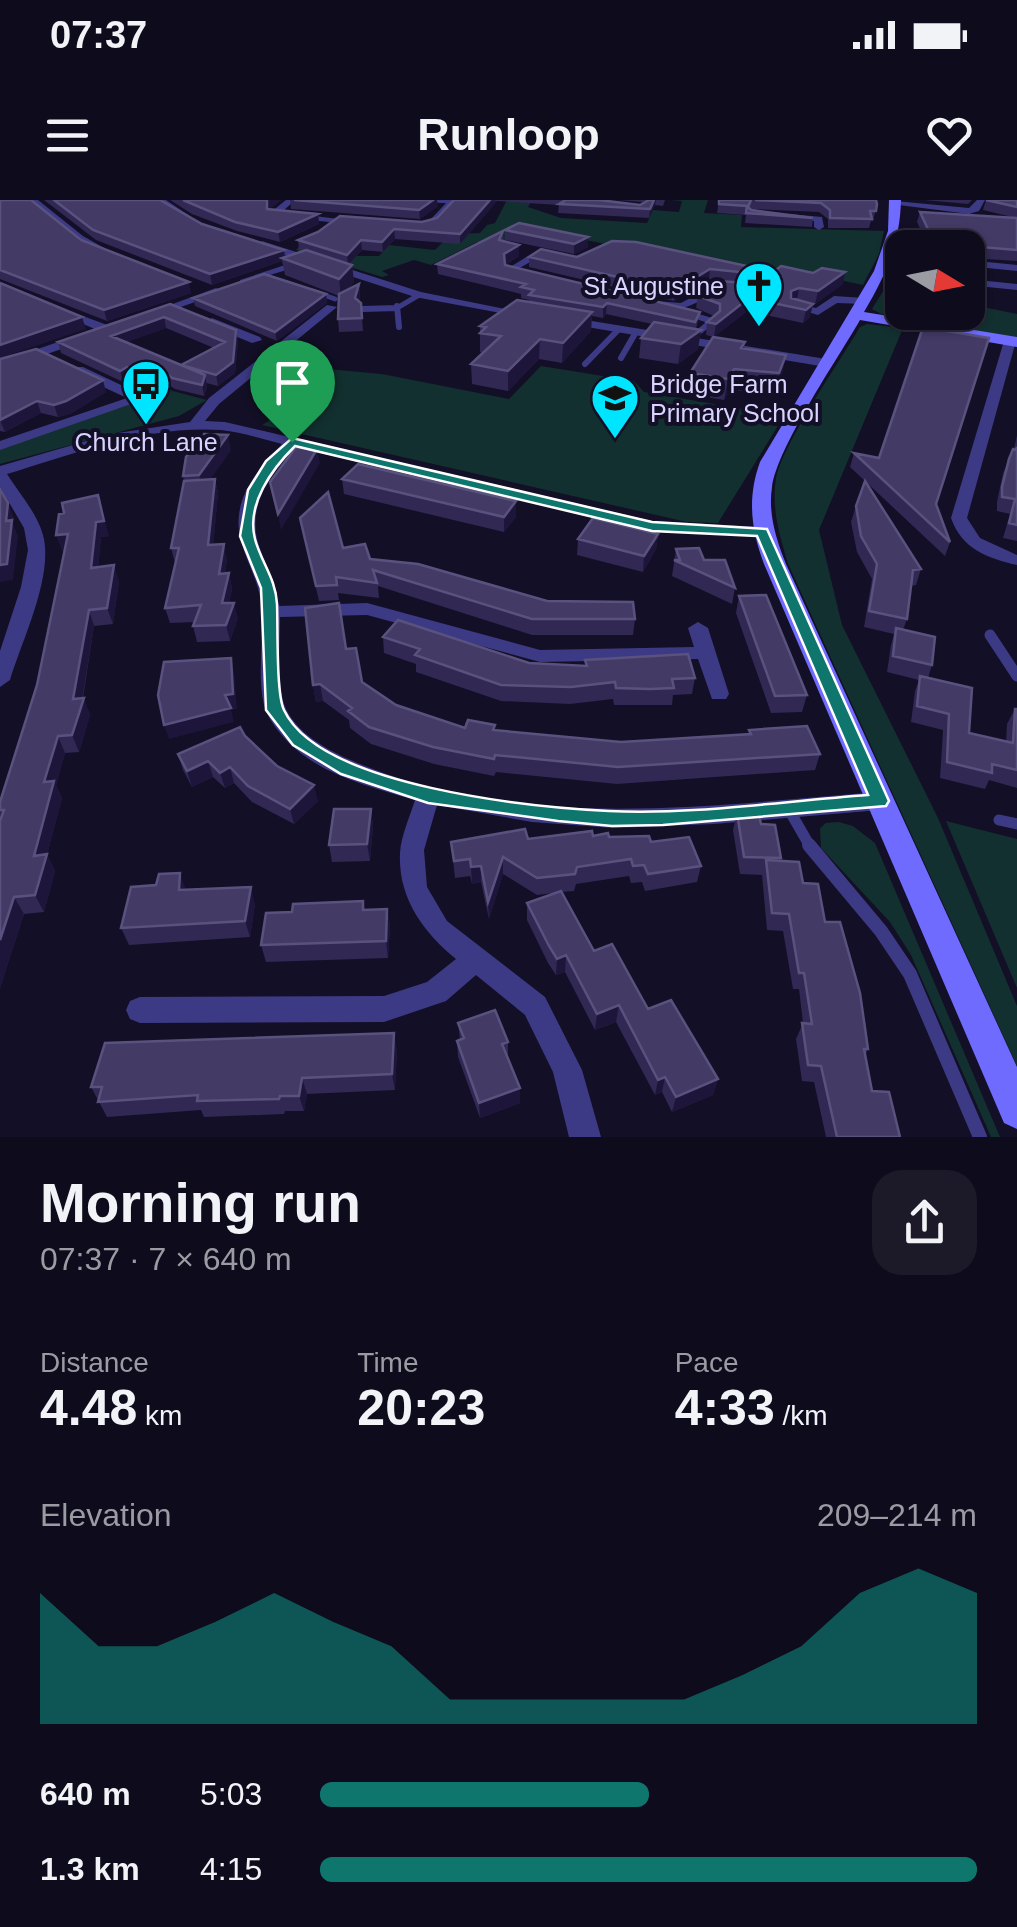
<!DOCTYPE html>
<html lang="en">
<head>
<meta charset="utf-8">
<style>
  :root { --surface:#0e0b1c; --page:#1c1929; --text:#f1f3f6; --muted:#9b9ba3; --line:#2e2b3b; --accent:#0f766e }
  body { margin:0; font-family:Helvetica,sans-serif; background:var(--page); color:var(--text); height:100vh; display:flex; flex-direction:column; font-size:38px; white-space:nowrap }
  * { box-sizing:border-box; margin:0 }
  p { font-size:32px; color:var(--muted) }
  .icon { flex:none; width:55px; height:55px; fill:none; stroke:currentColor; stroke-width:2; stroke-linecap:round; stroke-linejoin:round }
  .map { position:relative; height:937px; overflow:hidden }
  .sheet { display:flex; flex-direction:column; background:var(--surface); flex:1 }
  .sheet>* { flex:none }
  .needle { width:65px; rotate:100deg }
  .tools { position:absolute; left:885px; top:30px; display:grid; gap:20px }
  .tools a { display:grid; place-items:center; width:100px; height:100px; border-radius:20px; background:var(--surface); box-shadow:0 2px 8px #0004,0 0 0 2px var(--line); font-size:50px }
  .pin { position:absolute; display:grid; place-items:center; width:85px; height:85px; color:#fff; margin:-102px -42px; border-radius:50% 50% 50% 0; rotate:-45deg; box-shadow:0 0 10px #0007 }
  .pin .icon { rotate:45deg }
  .round { display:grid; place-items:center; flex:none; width:105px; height:105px; border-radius:30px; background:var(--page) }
  .head { display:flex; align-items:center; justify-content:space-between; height:170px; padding:0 40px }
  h1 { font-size:55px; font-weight:600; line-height:75px }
  .figures { display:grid; grid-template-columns:repeat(3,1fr); gap:15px; height:170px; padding:10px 40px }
  .figures div { display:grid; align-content:center }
  .figures b { font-size:50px; font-weight:600 }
  .figures small { font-size:28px; font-weight:400 }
  .figures p { font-size:28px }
  .chart { height:280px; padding:20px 40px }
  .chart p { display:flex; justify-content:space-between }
  .chart svg { width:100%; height:180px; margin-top:10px; fill:var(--accent); opacity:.7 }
  ul { padding:0 40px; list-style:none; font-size:32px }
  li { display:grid; grid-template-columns:160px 120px 1fr; align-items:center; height:75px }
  li i { height:25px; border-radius:12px; background:var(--accent) }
  .status { display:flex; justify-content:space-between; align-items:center; height:70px; padding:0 50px; background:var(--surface); direction:ltr }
  .status svg { height:28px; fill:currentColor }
  header { display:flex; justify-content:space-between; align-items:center; height:130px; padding:0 40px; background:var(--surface); font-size:45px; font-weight:600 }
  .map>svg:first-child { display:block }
</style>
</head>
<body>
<div class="status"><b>07:37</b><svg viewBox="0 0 49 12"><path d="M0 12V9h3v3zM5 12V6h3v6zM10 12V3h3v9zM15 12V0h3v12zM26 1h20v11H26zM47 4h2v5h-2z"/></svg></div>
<header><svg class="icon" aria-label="menu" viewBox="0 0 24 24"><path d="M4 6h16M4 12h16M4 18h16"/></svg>Runloop<svg class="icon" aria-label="heart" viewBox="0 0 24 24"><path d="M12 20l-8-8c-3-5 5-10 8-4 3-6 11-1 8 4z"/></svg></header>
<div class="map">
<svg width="1017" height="937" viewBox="0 0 1017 937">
  <rect width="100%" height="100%" fill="#130f26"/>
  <path fill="#12302f" d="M507 0H532L528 7 561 18 647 23 653 10 679 12 682 1 671 0H708L704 13 742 15 741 27 884 31 879 54 863 85 830 78H786L527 29 494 45 477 42 431 65 414 60 382 71 389 75 382 77 296 50 300 45 356 56H379L389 45 435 50 451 34 480 33 487 25 495 23Z
    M885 88 902 91V112H968V104L1017 114V138L881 114 872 109Z
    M867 124 903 128 819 330 842 425 938 618 1017 806V866L788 364C780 336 771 309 776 279 782 245 840 161 860 127Z
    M273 164 382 174 509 199 541 166 634 181 644 192 784 216 718 323 687 322 262 225 312 196 308 179 262 172Z
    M169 190 207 200 179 216 0 264V249Z
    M946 621 1017 639V788Z
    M839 622 853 626 875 643 1000 937H991L911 755 890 722 821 648 820 628 826 623Z"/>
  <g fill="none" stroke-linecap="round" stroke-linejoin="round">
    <path stroke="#3d3a85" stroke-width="5" d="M434 0 452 1
      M313 91 335 99
      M397 108 419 95"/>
    <path stroke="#3d3a85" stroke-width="6" d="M397 106 399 127
      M363 109 397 108
      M689 114 712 121 700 131
      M621 158 636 132
      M585 164 619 129"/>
    <path stroke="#3d3a85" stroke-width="11" d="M990 435 1017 476
      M788 608 811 648
      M999 620 1017 624"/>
    <path stroke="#3d3a85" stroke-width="14" d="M809 645 881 731 910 774 980 937"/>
    <path fill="#3d3a85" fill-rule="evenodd" d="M28 0H38L83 36 113 53 104 55 77 40Z
      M156 0H166L197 21 189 23Z
      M286 0H295L282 12 363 22 358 25 271 16V12Z
      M449 0H458L436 24 414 28V24L430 20Z
      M977 0H985L979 11 969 14 891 4 895 1 969 8Z
      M790 14 822 17 824 27 819 30 814 27V21L787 19Z
      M262 41 421 92 534 115 528 118 415 97 310 63 240 84V80L300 60 258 46Z
      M538 50 542 55 518 69 533 75V79L505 70Z
      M968 60 1017 65V71L968 66Z
      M881 68 902 71V77L877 73V69Z
      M968 79 1017 84V90L968 85Z
      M718 83 723 86 722 88C697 103 677 118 649 104L655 101 681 103Z
      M216 88 222 91 220 93 153 117 143 115Z
      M834 96 864 98 870 101 864 104 837 103 818 115 790 107 796 104 816 108Z
      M327 105 337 107 219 204 205 221 225 222 652 321 762 327 770 332 762 337 652 331 296 247C270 275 246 306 259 346 266 366 276 384 279 406L367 403 540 450 694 447 688 428 698 422 708 428 729 494 726 499H712L698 459 540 462 367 415 280 417C280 441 276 488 286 509 300 538 337 555 365 566 529 632 709 605 880 592L888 595 892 601 888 607 880 610 714 624 614 628 532 622 437 605 424 650 427 687 447 721 545 797 582 870 601 937H569L553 872 525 815 476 775 446 801 384 822 140 823 130 819 126 810 130 801 140 797 384 796 427 782 456 759C423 732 398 698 400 653 401 636 410 616 415 600 373 588 321 575 289 543 280 534 267 518 264 505 256 470 266 432 260 397 255 369 235 344 239 315 242 287 263 264 282 244 262 239 241 232 221 230 148 225 76 253 7 274 19 293 37 313 43 335 54 376 22 440 10 480L0 487V451L21 387 28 350 24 328 0 287V266L111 234 190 222 209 198Z
      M61 108 110 126 112 129 102 132 57 113 55 111Z
      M567 117 826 159 832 163 826 167 563 123 561 121Z
      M212 118 260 137 262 140 252 143 208 125 206 122Z
      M84 133 90 137 88 140 0 170V162Z
      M1010 137 1016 141 967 318 980 338 1017 355V365C987 358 962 349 951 318L1004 141Z
      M73 167H83L140 194 164 186 171 190 0 250V241L127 198 73 173Z"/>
    <path fill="#6f6bff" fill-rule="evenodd" d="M889 0H901C900 43 886 75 864 112L1017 137V147L860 120C837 160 778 246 772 287 768 314 776 339 786 364L1017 867V929L1004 923 764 364C751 329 747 298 760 262L874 71 888 31Z"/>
  </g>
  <path fill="#312854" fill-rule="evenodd" d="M0 0 81 40 191 93 107 121 0 79Z
    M44 0H160L202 24 284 50 285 57 303 51 299 50 298 40 422 22 437 18 454 0H599L640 5 643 4 642 2 619 0H665L663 6 655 5 649 18 558 13 559 5 497 1 460 44 395 39 383 52 362 50 349 64 352 65 354 82 348 89 359 84 360 96 359 101 361 103 363 131 339 132 338 119 339 96 285 75 282 61 212 85 96 40Z
    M170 0H281L269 9 318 14 319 24 280 42 237 31 192 14Z
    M290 0 438 6 420 19 291 9Z
    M719 0H876L877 4 873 21H871L869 28H828V19L819 12 750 9 813 18 812 27 745 23 746 15 717 13Z
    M924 0H972L968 4Z
    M986 0H1017V61L970 58 982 65 979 76 983 87 980 99 968 97V48L924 37 917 22 920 12 1016 18 983 10Z
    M505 30 588 47 574 54 505 40Z
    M503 31V41L519 45V56L505 65 700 112 696 129 701 130 698 149 678 164 639 158 641 138 652 124 606 114 603 118 592 116 591 131 562 163 539 159 508 191 472 184 471 164 483 153 480 152V126L529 102V100L521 98V94L438 74 437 64Z
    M529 57H577L751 67 762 64 760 75 748 83 843 84 815 104 809 103 810 117 803 123 747 111 714 137 706 135 707 122 714 116 696 108 698 96 719 81 709 80 674 101 529 67Z
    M326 94 327 103 277 141 195 106 193 98Z
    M170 104 238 141 235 173 218 186 206 183 207 187 204 196 175 189 166 183 151 185 130 178 123 182 61 153 58 142ZM166 128 214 148 181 165 126 142Z
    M745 142 744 148 782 175 775 193 730 190 724 200 688 194 690 173Z
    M0 159 106 192 70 214 58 217 41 213 5 232 0 231Z
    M1017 235V341L1003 338 1010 314 997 311V302L1003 273 1014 249Z
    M231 250 210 279H215L218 293 213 345 227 359 225 374 229 373 232 389 229 403 238 418 230 441 197 442 193 426 195 422 170 423 165 408 175 363 171 348 184 281 183 276Z
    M854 253 936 304 950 342 945 356 850 267Z
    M342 279 516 317 504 332 344 294Z
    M856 306 921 369 916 385 911 386 907 419 903 430 932 465 928 478 969 533 1006 542 1007 524 1015 509H1017V588L989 580 985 589 940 578 943 530 911 522 915 491 919 480 887 472 891 445 894 434 864 427 872 379 857 352 851 322Z
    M64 313 109 336 101 337 98 367 119 381 113 424 94 426 83 498 90 515 79 552 65 553 56 585 62 598 47 655 55 671 44 712 24 714 0 788V602L37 485 64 350 62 351Z
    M300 318 343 348 370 359 547 401 635 419 633 435H532L378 386 379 398 338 393 339 400 319 401Z
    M658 334 656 349 643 372 577 355 578 339Z
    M676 349 704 360 735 388 732 404 672 376Z
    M739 396 807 495 802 512 771 513 736 413Z
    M383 437 529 463 585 466V460L695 478 692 494 673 495 672 505H614L613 499 570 504 501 501 416 472V464L384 453Z
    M346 449 362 482 396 505 465 528 495 525V530L621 542 748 534 749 530 820 554 815 570 617 584 496 572 494 576 434 564 371 544 350 528 349 520 323 501 316 502 313 485Z
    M245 536 318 601 294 624 252 602 234 583 225 588 213 577 192 587 183 570 178 554Z
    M371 609 373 626 370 661 332 662 329 645Z
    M737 613 761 624 781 658V661L803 683 825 722 868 849 865 856 872 891 900 937H826L814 882 802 881 796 839 803 823 799 789H793L783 731 767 730 762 675 740 674 733 630Z
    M593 636 651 642 701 666 697 682 645 691 642 682 631 683 629 676 576 684 574 691 562 692 594 751 718 879 713 895 672 912 662 892 655 895 616 822 595 830 565 772 556 775 548 763 527 720V703L554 693 537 695 503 674 489 719 481 682 472 684 470 676 455 678 451 642Z
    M186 690 255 704 250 737 129 745 121 728Z
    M363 701 365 710 387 709 390 726 388 758 266 762 261 745 292 712Z
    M458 823 508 842V858L520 903 480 918 458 857 457 841 460 840Z
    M397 849 395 890 307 894 304 911H285L284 914 204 917 201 910 107 917 91 887Z"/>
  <path fill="#1d163a" d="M267 0H281L269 9H267Z
    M433 0H437L438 6 420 19 419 10Z
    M490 0 497 1 460 44V34Z
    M654 0H656L655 5 649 18 650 9Z
    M318 14 319 24 280 42 278 32Z
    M394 29 395 39 383 52 382 42Z
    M588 37V47L574 54V44Z
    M361 40 362 50 348 65 347 55Z
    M519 45V56L504 65V54Z
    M284 50 285 59 282 58V61L212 85 210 74Z
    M762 64 760 75 747 84 749 73Z
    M352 65 354 82 341 97 339 79Z
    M710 69 709 80 674 101 675 90Z
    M845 72 843 84 815 104 818 91Z
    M189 82 191 93 107 121 104 110Z
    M359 84 360 96 356 110 355 98Z
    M799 88 797 100 788 104 791 91Z
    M326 94 327 103 277 141 275 132Z
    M749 98 747 111 714 137 716 124Z
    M607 103 606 114 603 118V107Z
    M813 104 810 117 803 123 806 110Z
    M592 112 591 131 562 163 563 143Z
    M82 117 86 129 0 158V145Z
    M164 117 166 128 114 147 111 136Z
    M236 130 238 141 235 173 218 186 216 175Z
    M701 130 698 149 678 164 681 144Z
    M540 139 539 159 508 191V171Z
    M786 155 782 175 775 193 779 173Z
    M127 167 130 178 123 182 120 171Z
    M734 169 730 190 724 200 728 179Z
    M163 171 166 183 151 185 148 174Z
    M205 175 207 187 204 196 202 185Z
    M103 180 106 192 70 214 58 217 54 205Z
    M37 201 41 213 5 232 0 220Z
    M228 235 231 250 203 290 199 275Z
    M317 249 320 263 281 330 278 314Z
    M215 279 218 293 212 361 208 345Z
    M98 295 109 336 101 337 96 384 91 368Z
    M516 301V317L504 332V317Z
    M8 303 14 318 13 324 18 336 13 380 0 382V365Z
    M68 334 73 349 62 351 56 335Z
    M658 334 656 349 643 372 644 356Z
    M224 344 227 359 223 389 219 374Z
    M114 365 119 381 113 424 107 408Z
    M229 373 232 389 226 419 222 403Z
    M234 403 238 418 230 441 226 425Z
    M89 410 94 426 81 506 84 498 90 515 79 552 72 535 73 499Z
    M231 458 234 472 237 509 231 510 234 522 169 539 164 525 225 495Z
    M320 484 323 501 316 502 313 485Z
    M58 536 65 553 56 585 62 598 47 655 55 671 44 712 35 695 34 656 44 582Z
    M208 561 213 577 192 587 187 571Z
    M230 567 234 583 225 588 220 573Z
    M314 585 318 601 294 624 290 609Z
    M371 609 373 626 370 661 367 644Z
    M503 657V674L489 719 488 702Z
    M481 666V682L472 684 471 667Z
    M180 673 186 690H179Z
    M251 687 255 704 250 737 245 721Z
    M14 697 24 714 0 788V740Z
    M387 709 390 726 388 758 386 741Z
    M566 755 565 772 556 775 557 759Z
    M619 805 616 822 595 830 597 814Z
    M394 833 397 849 395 890 392 874Z
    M665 877 662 892 655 895 658 880Z
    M302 878 307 894 304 911 299 896Z
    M718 879 713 895 672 912 676 897Z
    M520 888V903L480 918 479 903Z"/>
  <path fill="#433a66" stroke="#5a527e" stroke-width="2.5" fill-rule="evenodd" d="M0 0H31L81 40 189 82 104 110 0 70Z
    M54 0H160L202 24 284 50 210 74 93 30Z
    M183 0H267V9L318 14 278 32 235 22Z
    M294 0H433L419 10Z
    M454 0H490L460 34 394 29 382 42 361 40 347 55 298 40 318 32 340 16 422 22 437 18Z
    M566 0H599L640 5 649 0H654L650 9 559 4Z
    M719 0H751L748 7 751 10 813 18 746 13 747 6 719 4Z
    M755 0H876L877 4 876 11H870L872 19 830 18V10L821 3Z
    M986 0H1017V7Z
    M920 12 1017 18V50L969 46V57L982 60V65H969L968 74 983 78V87L968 85V48H914L920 36 932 38Z
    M519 23 588 37 574 44 505 30Z
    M503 31 499 40 519 45 504 54 505 65 700 112 695 122 607 103 603 107 529 95 534 90 521 87 526 84 437 64Z
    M612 41 636 42 751 67 762 64 749 73 710 69 675 90 529 57 541 49 577 57Z
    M306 50 352 65 339 79 282 58Z
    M781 66 813 73 822 68 845 72 818 91 799 88 791 91V98L813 104 806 110 749 98 716 124 707 122 720 111V104L698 96 720 81 758 84Z
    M264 74 326 94 275 132 193 98Z
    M0 83 82 117 0 145Z
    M359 84 355 98 361 103 362 118 338 119 339 94Z
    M517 100 592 112 563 143 540 139 508 171 471 164 501 136 480 133 486 127 480 126Z
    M170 104 236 130 233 162 216 175 181 165 205 175 202 185 172 178 163 171 148 174 127 167 120 171 58 142ZM164 117 225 142 181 165 111 136Z
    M654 122 701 130 681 144 641 138Z
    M923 127 989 138 936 304 950 342 854 253 879 258Z
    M713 137 745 142 741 148 786 155 779 173 734 169 728 179 690 173Z
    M36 149 103 180 66 201 54 205 37 201 0 220V159Z
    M204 234 228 235 199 275 183 276 186 257Z
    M296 247 317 249 278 314 270 282Z
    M1017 247V325L1009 323 1015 299 1002 297V287L1009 259 1013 249 1016 250Z
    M358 264 516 301 504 317 342 279Z
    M215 279 208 345 224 344 219 374 229 373 222 403H234L226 425 193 426 201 405 165 408 179 348H171L184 281Z
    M865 281 921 369 913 370 907 419 869 411 877 364 861 336 856 306Z
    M0 289 8 303 6 321 12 320 7 364 0 365Z
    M328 292 343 348 365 344 370 359 418 364 547 401 633 402 635 419H532L373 370 377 383 336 377 337 385 316 386 300 318Z
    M98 295 104 321 96 322 91 368 114 365 107 408 89 410 73 499 84 498 72 535 58 536 44 582 54 581 34 656 47 654 35 695 14 697 0 740V621L4 610H0V602L37 485 68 334 56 335 59 314 64 313 62 303Z
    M593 318 658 334 644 356 578 339Z
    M699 348 704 360H725L735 388 674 360H680L676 349Z
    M766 395 807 495 775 496 739 396Z
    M339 403 346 449 356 448 362 482 396 505 465 528 468 520 495 525 493 530 621 542 751 534 749 530 807 526 820 554 618 567 495 555 494 559 433 547 369 527 348 511 352 508 320 484 313 485 305 408Z
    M398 420 529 463 587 466 585 460 688 454 695 478 672 479 674 488 650 489 616 488 615 482 571 487 501 485 415 455 420 449 383 437Z
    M896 428 935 437 932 465 893 456Z
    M231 458 233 494 225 495 231 508 164 525 158 495 164 462Z
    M920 476 972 488 969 533 1013 543 1015 509H1017V570L992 564V573L947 562 949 514 917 506Z
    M240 527 245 536 277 566 314 585 290 609 248 586 230 567 220 573 208 561 187 571 178 554Z
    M334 609H371L367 644 329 645Z
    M758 611 761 624 775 625 781 658 744 657 737 613Z
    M525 629 528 639 592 631 593 636 608 633 609 637 649 636 651 642 689 637 701 666 648 674 644 665 633 666 631 659 577 667 575 674 537 678 503 657 488 702 481 666 471 667 470 659 454 661 451 642Z
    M766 660 799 662 803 683 818 684 825 722H840L860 793 868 849H864L872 891 889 892 900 937H837L821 866 808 865 802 823 812 824 804 773H799L789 714 772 713Z
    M180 673 179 690 251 687 245 721 121 728 131 687 156 685 159 674Z
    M561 691 594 751 612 744 648 809 671 800 718 879 676 897 665 877 658 880 619 805 597 814 566 755 557 759 549 746 527 703Z
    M363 701V710L387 709 386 741 261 745 266 713 292 712 293 704Z
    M495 810 508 842 502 844 520 888 479 903 457 841 464 838 458 823Z
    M394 833 392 874 302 878 299 896H280L279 899 197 901 198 895 98 902 102 887H91L105 843Z"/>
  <path fill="#0f766e" stroke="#fff" stroke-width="2.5" fill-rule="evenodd" d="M292 238 652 322 767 329 889 601 886 606 663 625 612 626 558 621 428 603 341 574 293 545 266 510 261 388 240 336 248 290 266 261ZM295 246 652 331 757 336 868 595C783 601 694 615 609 611 532 607 320 587 284 510 276 494 278 426 277 404 276 379 261 362 255 339 246 304 272 269 295 246Z"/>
  <defs>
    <g id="church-pin" transform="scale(2.5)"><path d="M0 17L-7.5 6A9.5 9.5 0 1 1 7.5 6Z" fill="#00e5ff" stroke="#130f26"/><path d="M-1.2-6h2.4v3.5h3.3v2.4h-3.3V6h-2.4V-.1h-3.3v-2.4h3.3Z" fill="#111"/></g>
    <g id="bus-pin" transform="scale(2.5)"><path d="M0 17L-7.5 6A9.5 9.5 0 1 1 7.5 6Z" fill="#00e5ff" stroke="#130f26"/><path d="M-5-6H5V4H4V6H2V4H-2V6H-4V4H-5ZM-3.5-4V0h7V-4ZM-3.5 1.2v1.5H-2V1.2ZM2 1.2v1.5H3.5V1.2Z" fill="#111"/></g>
    <g id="school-pin" transform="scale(2.5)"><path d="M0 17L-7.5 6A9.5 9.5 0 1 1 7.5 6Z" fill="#00e5ff" stroke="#130f26"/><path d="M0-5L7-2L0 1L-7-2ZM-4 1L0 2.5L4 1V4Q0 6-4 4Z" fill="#111"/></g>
  </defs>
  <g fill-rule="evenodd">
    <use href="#church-pin" x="759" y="86"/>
    <use href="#bus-pin" x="146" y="184"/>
    <use href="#school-pin" x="615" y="198"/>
  </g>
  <g text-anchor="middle" stroke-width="8" stroke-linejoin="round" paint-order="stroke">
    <g font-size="25" fill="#d9d4ff" stroke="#130f26" text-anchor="end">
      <text x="724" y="95">St Augustine</text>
      <text x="650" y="193" text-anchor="start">Bridge Farm<tspan x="650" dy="29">Primary School</tspan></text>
      <text x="146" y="251" text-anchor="middle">Church Lane</text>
    </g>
  </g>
</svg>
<div class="tools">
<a><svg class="needle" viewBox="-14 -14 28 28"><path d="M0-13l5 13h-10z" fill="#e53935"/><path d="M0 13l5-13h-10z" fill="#9b9ba3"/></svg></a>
</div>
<div class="pin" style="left:292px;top:242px;background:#1e9e55"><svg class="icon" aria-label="arrive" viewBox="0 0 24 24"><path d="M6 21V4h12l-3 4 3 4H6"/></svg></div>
</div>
<section class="sheet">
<div class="head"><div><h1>Morning run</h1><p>07:37 · 7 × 640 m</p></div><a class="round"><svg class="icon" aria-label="share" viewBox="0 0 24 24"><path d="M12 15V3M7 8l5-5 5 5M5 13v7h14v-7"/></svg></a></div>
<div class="figures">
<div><p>Distance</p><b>4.48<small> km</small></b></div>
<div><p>Time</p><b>20:23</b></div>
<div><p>Pace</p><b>4:33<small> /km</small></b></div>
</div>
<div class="chart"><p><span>Elevation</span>209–214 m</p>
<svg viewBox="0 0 160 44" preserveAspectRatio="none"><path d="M0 44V12L10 25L20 25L30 19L40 12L50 19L60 25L70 38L80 38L90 38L100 38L110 38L120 32L130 25L140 12L150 6L160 12V44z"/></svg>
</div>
<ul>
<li><b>640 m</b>5:03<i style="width:50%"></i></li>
<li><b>1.3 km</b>4:15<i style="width:100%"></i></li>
</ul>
</section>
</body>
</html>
